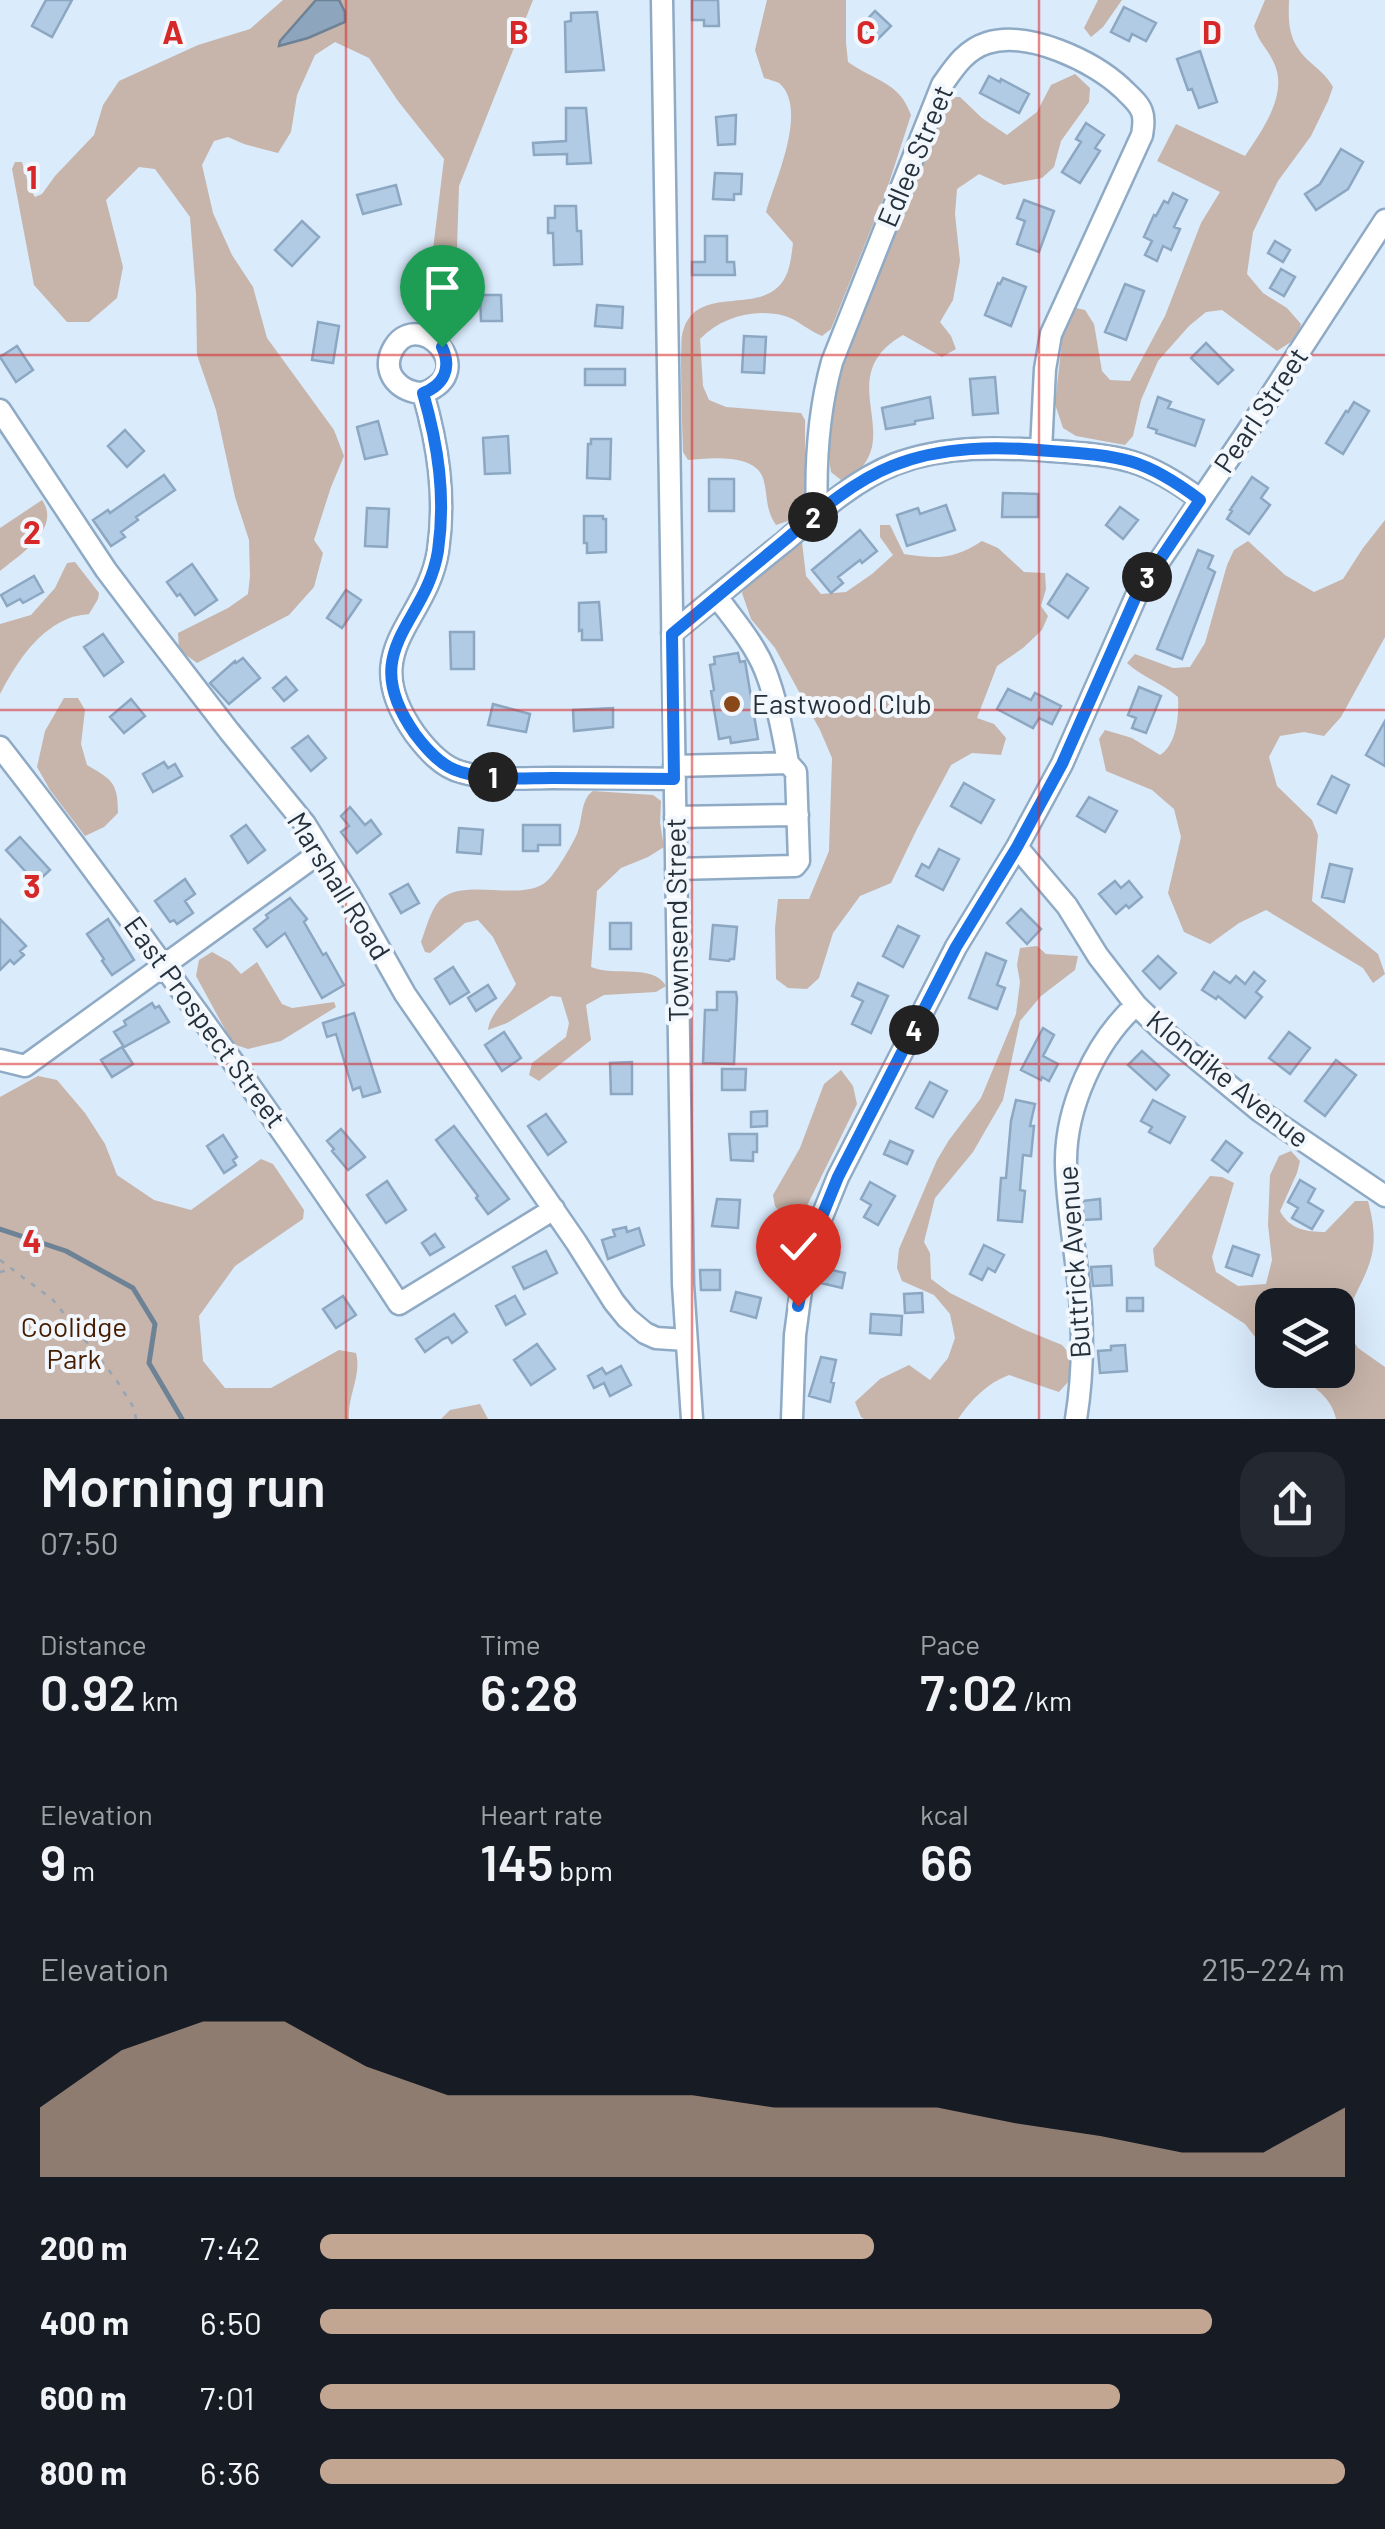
<!DOCTYPE html>
<html lang="en">
<head>
<meta charset="utf-8">
<style>
  :root { --surface:#171b24; --page:#242831; --text:#f1f3f6; --muted:#9ea1a6; --accent:#c3a692 }
  body { margin:0; font-family:Barlow,sans-serif; background:var(--page); color:var(--text); height:100vh; display:flex; flex-direction:column; font-size:38px; white-space:nowrap }
  * { box-sizing:border-box; margin:0 }
  p { font-size:32px; color:var(--muted) }
  .icon { flex:none; width:55px; height:55px; fill:none; stroke:currentColor; stroke-width:2; stroke-linecap:round; stroke-linejoin:round }
  .map { position:relative; height:1419px; overflow:hidden }
  .sheet { display:flex; flex-direction:column; background:var(--surface); flex:1 }
  .sheet>* { flex:none }
  .controls { position:absolute; left:1255px; top:1288px; display:grid; gap:20px }
  .controls a { display:grid; place-items:center; width:100px; height:100px; border-radius:20px; background:var(--surface); box-shadow:0 10px 40px #0002; font-size:50px }
  .pin { position:absolute; display:grid; place-items:center; width:85px; height:85px; color:#fff; margin:-102px -42px; border-radius:50% 50% 50% 0; rotate:-45deg; box-shadow:0 0 10px #0007 }
  .pin .icon { rotate:45deg }
  .km { position:absolute; width:50px; height:50px; margin:-25px; border-radius:50%; background:#222; color:#fff; font-size:28px; line-height:50px; text-align:center }
  .round { display:grid; place-items:center; flex:none; width:105px; height:105px; border-radius:30px; background:var(--page) }
  .headline { display:flex; align-items:center; justify-content:space-between; height:170px; padding:0 40px }
  h1 { font-size:55px; font-weight:600; line-height:75px }
  .metrics { display:grid; grid-template-columns:repeat(3,1fr); gap:15px; height:170px; padding:10px 40px }
  .metrics div { display:grid; align-content:center }
  .metrics b { font-size:50px; font-weight:600 }
  .metrics small { font-size:28px; font-weight:400 }
  .metrics p { font-size:28px }
  .chart { height:280px; padding:20px 40px }
  .chart p { display:flex; justify-content:space-between }
  .chart svg { width:100%; height:180px; margin-top:10px; fill:var(--accent); opacity:.7 }
  ul { padding:0 40px; list-style:none; font-size:32px }
  li { display:grid; grid-template-columns:160px 120px 1fr; align-items:center; height:75px }
  li i { height:25px; border-radius:12px; background:var(--accent) }
  .map>svg:first-child { display:block }
</style>
</head>
<body>
<div class="map">
<svg width="1385" height="1419" viewBox="0 0 1385 1419">
  <rect width="100%" height="100%" fill="#daebfc"/>
  <path fill="#c7b4aa" d="M283 0H533L459 186 457 248 443 267 431 266 444 159 398 101 369 58 335 42 315 55 297 95 291 132 278 153 244 144 228 137 214 141 202 165 213 213 232 255 253 287 267 338 334 430 344 456 331 487 314 540 323 553 314 587 289 615 197 663 179 650 178 633 228 608 248 594 250 576 249 540 235 497 216 410 197 355 196 294 190 217 155 169 139 167 106 200 123 267 117 298 89 322H67L34 285 12 169 15 162H22L30 189 35 197 42 194 55 176 94 135 103 105 119 81 198 45 250 29Z
    M767 0H846V43L848 62C874 81 899 81 911 115L887 189 831 329 822 336C809 331 798 320 785 316 754 308 722 317 700 339L703 386 709 400 726 407 801 413 805 420V504L788 521 776 525C765 510 768 494 763 478 755 453 708 458 688 460L683 452C682 421 681 390 681 358 682 348 680 337 684 328 699 287 752 312 778 287 790 276 791 258 793 243L766 212C775 181 809 108 779 83 777 82 765 78 764 78L755 50Z
    M1098 0H1122L1103 27 1091 37 1084 28Z
    M1265 0H1289C1288 26 1289 43 1310 62 1320 71 1326 75 1333 87L1328 101 1311 136 1278 181 1253 232 1247 274 1263 293 1287 308 1301 324 1297 338 1277 351 1222 310 1206 312 1189 326 1158 361 1141 400 1133 436 1125 445 1076 436 1063 428 1055 404 1064 323 1076 308 1085 310 1094 324 1102 371 1110 380 1130 381 1165 316 1201 223 1220 192 1157 161 1176 124 1245 156C1262 130 1290 93 1273 61 1266 46 1260 45 1254 26Z
    M1075 74 1090 88 1089 102 1061 141 1054 167 1042 178 1004 185 979 174 957 189 955 214 960 261 953 300 940 322 951 336 956 349 942 357 903 335C835 374 897 429 861 468 856 473 847 476 841 480L831 472C818 395 853 325 881 256 902 203 923 150 944 97H960L982 118 1007 135 1037 112 1051 85Z
    M42 500C62 528 20 555 0 571V528Z
    M1385 520V637L1341 717 1324 736 1304 732 1280 736 1269 757 1277 786 1312 820 1318 835 1312 901 1378 954 1385 974 1373 983 1363 968 1266 910 1239 923 1210 944 1184 932 1168 893 1181 837 1174 809 1152 790 1106 771 1099 739 1105 730 1132 738 1160 755C1177 744 1179 715 1178 697 1162 683 1142 677 1127 663L1135 654 1173 668 1190 667 1205 643 1227 565 1234 550 1248 541 1285 575 1314 592 1343 579 1363 548Z
    M880 525H890L904 554C938 559 952 560 982 541L998 548 1024 572 1045 573 1046 589 1041 606 1048 616 1042 630 1023 648 997 666 977 718 994 724 1006 738 1001 755 972 753 951 765 917 829 891 883 860 896 833 933 819 978 807 989 788 988 776 979 775 928 778 899H809L829 851 832 758 820 730 775 648 751 619 742 593C751 574 780 543 802 542L806 576 821 594 846 592 872 574 893 555 880 537Z
    M75 562 99 593 98 599 89 614C82 615 72 616 65 620 34 634 15 666 0 694V624L31 615 55 588 67 563Z
    M64 698H78L85 710 81 744 87 765C112 780 118 782 118 813L104 827 85 836 50 790 37 767 45 731Z
    M593 791 653 795 661 801 660 823 664 847 648 857 621 868 597 891 591 967C614 977 653 963 666 986L656 992 604 995 586 1005 591 1040 539 1081 529 1075 532 1063 566 1037 569 1023 561 997 551 996 507 1023 488 1030C490 1013 507 1000 516 984L493 937 478 920 465 923 430 953 425 952 421 942C426 929 431 908 441 899 466 877 523 903 547 881 556 873 572 845 577 834 583 820 580 800 593 791Z
    M1037 946 1046 954 1078 956 1075 970 1041 996 1020 1021 1003 1100 973 1152 935 1198 924 1242 930 1253 931 1279 950 1293 1023 1329 1062 1345 1073 1358 1068 1382 1059 1392 1009 1375C987 1383 971 1400 958 1419H864L861 1417 855 1402 880 1379 909 1365 930 1380 948 1358 955 1338 950 1314 934 1295 902 1281 897 1268 899 1249 937 1160 949 1140 981 1098 1016 1014 1020 982 1017 965 1020 948Z
    M212 952 230 962 241 974 257 962 282 1004 292 1008 334 1002 336 1007 281 1041 248 1049 233 1044 196 976 199 960Z
    M841 1070 853 1086 857 1104 801 1218 783 1216 775 1206 773 1195 800 1148 824 1084Z
    M38 1076 57 1080 85 1113 105 1144 117 1175 154 1200 191 1210 261 1159 273 1164 304 1210 303 1219 235 1266 199 1316 203 1361 225 1388H271L339 1350 356 1353C362 1376 347 1396 349 1419H0V1097Z
    M1291 1151 1300 1161 1297 1173 1280 1211C1289 1229 1306 1232 1325 1232L1355 1201H1368C1385 1263 1360 1273 1343 1326L1358 1348 1385 1367V1419H1336C1331 1394 1307 1382 1287 1370H1338V1305H1272V1359L1245 1324 1155 1266 1153 1249 1210 1176 1222 1177 1234 1183 1212 1257 1216 1272 1238 1286 1266 1284 1272 1260 1268 1225 1270 1175 1279 1156Z
    M480 1404 488 1419H441L450 1410Z"/>
  <path fill="#8da5bd" stroke="#6e8296" stroke-width="2.5" d="M316 0H339L345 12V22L308 38 279 46 280 41Z"/>
  <g fill="none" stroke-linecap="round" stroke-linejoin="round">
    <path stroke="#6e8296" stroke-width="5" d="M0 1229 66 1251 133 1288 155 1324 149 1363 182 1419"/>
  </g>
  <path fill="#b2cbe4" stroke="#8ca7c2" stroke-width="2.5" d="M46 0H72L52 37 32 26Z
    M692 0H718L719 26H704V20H692Z
    M1124 7 1156 23 1146 41 1132 34 1129 41 1111 32Z
    M875 11 891 26 876 41 860 27Z
    M597 12 604 70 566 72 565 22 571 21V13Z
    M1200 51 1217 102 1199 108 1192 89 1188 90 1177 59Z
    M989 76 1000 82 1001 79 1029 94 1019 113 980 93Z
    M566 108H586L591 163 567 164V154L534 155 533 143 566 141Z
    M736 115 735 144 718 145 716 117Z
    M1086 123 1104 135 1095 148 1100 151 1080 183 1062 172 1081 142 1076 139Z
    M1341 149 1363 162 1348 189 1316 210 1305 194 1320 184Z
    M715 173 742 174 741 194H734V200L713 199Z
    M396 185 401 204 363 214 357 195Z
    M1173 193 1187 200 1174 227 1180 229 1171 250 1163 246 1157 261 1145 255 1152 241 1144 237 1154 215 1156 216 1164 201 1168 203Z
    M1024 200 1054 211 1039 252 1017 244 1025 221 1017 218Z
    M555 206H576L577 231H581L582 264 554 265 553 233H548V218H555Z
    M302 221 319 237 292 266 275 250Z
    M705 236H727V262H734L735 275H692V262H705Z
    M1275 241 1290 250 1283 262 1268 253Z
    M1281 269 1295 277 1284 296 1270 288Z
    M1003 278 1026 287 1011 326 985 315 998 283 1000 284Z
    M1125 284 1144 291 1126 340 1105 332Z
    M480 295H501L502 321H481Z
    M597 305 623 307 622 328 595 326Z
    M318 322 339 326 333 363 312 360Z
    M744 336 766 337 764 373 742 372Z
    M1206 343 1233 370 1218 384 1191 358Z
    M17 346 33 370 16 382 0 357Z
    M585 369H625V385H585Z
    M995 377 998 413 973 415 970 379Z
    M930 397 933 418 915 421V424L886 429 882 408Z
    M1158 397 1171 402 1168 408 1204 420 1195 446 1156 433 1157 430 1148 427Z
    M1354 402 1369 411 1343 454 1326 443 1346 411 1348 412Z
    M378 421 387 454 365 459 357 427Z
    M125 430 144 451 127 467 108 446Z
    M508 436 510 473 485 474 483 438Z
    M591 439H611L610 479 587 478 588 444H591Z
    M164 475 175 490 136 517 138 520 121 532 125 537 111 546 93 520 108 510 110 513Z
    M1252 477 1268 488 1261 498 1270 505 1249 534 1227 519 1232 511 1230 510Z
    M709 479H734V511H709Z
    M1003 493 1038 494V517H1002Z
    M946 505 955 530 907 546 897 515 918 508 920 514Z
    M1120 507 1138 520 1123 539 1106 525Z
    M367 508 389 509 387 547 365 546Z
    M584 516H603V519H606V552L587 553V543H584Z
    M860 530 877 551 862 563 860 560 838 577 843 583 831 593 812 570Z
    M1198 550 1213 556 1208 568 1215 572 1182 659 1157 649Z
    M192 564 217 600 195 615 180 594 177 596 167 582Z
    M1067 574 1088 588 1068 618 1048 604Z
    M34 576 43 592 23 603 20 599 7 606 1 595Z
    M346 590 361 600 342 628 327 618Z
    M599 602 602 640H582V630L579 631V603Z
    M450 632H474V669H451Z
    M103 634 123 662 104 676 84 647Z
    M738 653 740 662 745 661 758 739 731 743 730 737 719 739 711 691 714 690 710 665 715 664 714 657Z
    M243 658 260 678 229 704 210 683 235 661 236 663Z
    M286 677 297 690 284 701 273 688Z
    M1139 687 1161 696 1146 733 1132 728 1136 718 1128 715Z
    M1008 689 1031 700 1035 693 1061 706 1052 724 1039 718 1033 728 997 709Z
    M131 699 145 716 124 733 110 717Z
    M493 704 530 714 526 732 488 725Z
    M613 708V727L574 731 573 710Z
    M1385 721V766L1366 755Z
    M308 736 326 758 311 771 292 748Z
    M164 762 168 768 175 764 182 776 153 792 143 774Z
    M1332 776 1349 785 1336 813 1318 804Z
    M964 783 994 800 981 823 951 806Z
    M1089 797 1117 811 1105 832 1077 816Z
    M350 807 365 825 371 820 381 834 357 853 341 832 349 826 341 816Z
    M246 825 265 850 248 863 231 836Z
    M523 825H560V845H538V851H523Z
    M459 828 483 830 481 854 457 852Z
    M20 837 50 870 36 883 6 850Z
    M939 849 959 859 943 890 916 876 922 864 929 868Z
    M1330 864 1352 869 1344 902 1322 897Z
    M185 879 195 894 185 901 193 913 177 924 174 920 170 922 155 901Z
    M1115 881 1121 888 1129 881 1142 897 1129 908 1126 905 1116 914 1099 894Z
    M408 884 419 903 401 913 390 894Z
    M290 898 307 919 304 922 323 955 326 953 344 985 322 998 285 933 267 947 254 929 268 918 266 915Z
    M1021 909 1041 929 1027 944 1007 923Z
    M0 919 26 946 20 951 24 955 14 964 10 960 0 970Z
    M108 919 134 960 112 975 102 961 104 959 87 934Z
    M610 923H631V949H610Z
    M713 925 737 927 734 959H730L729 961 710 959Z
    M898 926 919 936 903 967 883 956Z
    M986 953 1006 961 997 985 1005 988 997 1009 969 998Z
    M1158 956 1176 973 1160 989 1143 971Z
    M453 967 469 992 450 1004 435 979Z
    M1214 972 1230 983 1236 976 1245 984 1254 972 1265 981 1256 992 1262 997 1245 1018 1218 996 1216 999 1202 990Z
    M858 983 888 996 871 1033 852 1024 863 1001 852 996Z
    M488 985 496 998 476 1011 468 998Z
    M717 992H736L737 998 734 1064 703 1063 705 1010H717Z
    M152 1003 155 1008 159 1006 169 1022 124 1047 114 1032 126 1025 124 1021Z
    M354 1013 380 1092 363 1097 360 1087 353 1090 336 1034 327 1037 323 1023Z
    M1043 1028 1054 1035 1043 1056 1058 1064 1049 1081 1042 1077 1041 1080 1021 1070Z
    M504 1032 521 1058 502 1071 485 1045Z
    M1289 1032 1310 1048 1290 1074 1269 1058Z
    M122 1047 133 1064 112 1077 101 1060Z
    M1142 1051 1169 1075 1156 1090 1128 1065Z
    M1336 1060 1356 1075 1325 1116 1305 1101Z
    M632 1062V1094H611L610 1063Z
    M722 1069H746L745 1090H722Z
    M930 1082 947 1091 933 1117 916 1108Z
    M1016 1100 1035 1104 1030 1126H1034L1031 1156 1023 1155 1020 1190 1025 1191 1022 1222 998 1220 1001 1178H1006L1011 1121Z
    M1153 1100 1185 1117 1170 1143 1149 1132 1152 1127 1141 1121Z
    M767 1111V1126L751 1127V1112Z
    M546 1114 566 1142 548 1155 528 1126Z
    M454 1126 509 1199 488 1214 476 1198 478 1196 436 1140Z
    M341 1129 365 1157 348 1170 332 1151 334 1149 327 1141Z
    M729 1134H757V1152H753V1161L731 1160Z
    M223 1135 237 1157 233 1160 236 1165 224 1173 207 1146Z
    M890 1141 913 1151 907 1164 884 1154Z
    M1226 1141 1242 1153 1228 1172 1212 1160Z
    M1300 1180 1315 1189 1308 1202 1323 1211 1312 1229 1292 1218 1298 1208 1288 1202Z
    M387 1181 406 1210 386 1223 367 1195Z
    M870 1182 895 1196 878 1225 864 1217 871 1205 861 1199Z
    M717 1199 740 1200 738 1228 712 1226Z
    M1100 1199 1101 1219 1084 1220 1082 1201Z
    M626 1227 627 1232 639 1228 644 1245 608 1259 602 1240 615 1236 613 1230Z
    M435 1234 444 1247 430 1255 422 1243Z
    M984 1245 1004 1255 995 1272 988 1268 982 1280 970 1274Z
    M1233 1246 1259 1255 1252 1276 1226 1267Z
    M546 1251 557 1273 524 1289 513 1267Z
    M1111 1266 1112 1285 1093 1286 1091 1267Z
    M823 1268 845 1273 842 1288 821 1283Z
    M700 1270H720V1290H701Z
    M736 1292 761 1298 756 1318 731 1311Z
    M922 1293 923 1312 905 1313 904 1294Z
    M343 1296 356 1315 336 1328 323 1309Z
    M515 1296 525 1314 506 1325 496 1306Z
    M1127 1298H1143V1311H1127Z
    M454 1314 467 1332 452 1343 448 1337 443 1339 425 1352 416 1339Z
    M871 1314 902 1316 901 1335 870 1333Z
    M537 1344 555 1369 531 1385 514 1360Z
    M1125 1345 1127 1371 1100 1373 1098 1351 1111 1350V1346Z
    M821 1357 836 1360 831 1382 834 1383 830 1402 809 1396Z
    M621 1366 631 1385 610 1396 604 1383 594 1388 588 1376 602 1368 606 1374Z"/>
  <g fill="none" stroke-linecap="round" stroke-linejoin="round">
    <g stroke="#8faac5" stroke-width="25">
      <path id="minor" d="M662 0 683 1284 692 1419
        M423 393C484 371 415 303 392 351 381 374 401 393 423 393 438 445 446 496 438 551 426 625 355 649 415 734 427 750 442 767 461 772 491 781 522 778 552 778 593 778 634 778 675 779
        M0 410 106 570 149 627 229 731 305 824 348 893 405 994 576 1242 614 1302 627 1318 645 1333 656 1338 686 1340
        M817 514C815 462 818 413 832 362L942 85C954 68 965 50 987 43 1028 30 1093 61 1122 88 1129 95 1139 103 1142 112 1145 120 1143 128 1142 135L1051 334 1045 369 1041 450
        M717 597C734 620 754 643 765 670 777 700 783 732 788 763
        M672 633C709 603 746 572 784 542 817 514 854 480 895 464 945 445 1001 447 1053 451 1121 456 1145 458 1201 500
        M0 747C80 849 155 954 231 1059 288 1140 345 1221 399 1304L554 1209
        M674 766 788 763 796 772 799 861 795 866 676 869
        M675 817 798 815
        M1017 847 1067 906 1098 956 1136 1005 1163 1031 1261 1112 1385 1196
        M0 1060 25 1066 322 851
        M792 1419 795 1335 803 1275 812 1241 838 1177 956 947 1017 847 1062 764 1137 594 1247 432 1385 220
        M1076 1419C1082 1383 1083 1347 1081 1311 1078 1262 1067 1213 1066 1164 1065 1108 1095 1042 1136 1005"/>
    </g>
    <path stroke="#96a5b3" stroke-width="2.5" stroke-dasharray="5 8" stroke-linecap="butt" d="M0 1260 53 1300 115 1378 134 1408 136 1419
      M0 1272 13 1269"/>
    <use href="#minor" stroke="#fff" stroke-width="20"/>
  </g>
  <g fill="none" stroke-linecap="round" stroke-linejoin="round">
    <g stroke="#fff" stroke-width="20">
      <path id="route" d="M442 347C452 368 444 385 423 393 438 445 446 496 438 551 426 625 355 649 415 734 427 750 442 767 461 772 491 781 522 778 552 778 593 778 634 779 674 779L672 634C710 602 747 572 785 540 817 513 852 482 892 466 941 446 998 446 1051 451 1120 456 1143 457 1200 500L1137 594 1062 764 1017 847 956 947 838 1177 812 1241 798 1306"/>
    </g>
    <use href="#route" stroke="#1a73e8" stroke-width="12"/>
  </g>
  <path fill="none" stroke="#d62828" stroke-width="2.5" stroke-opacity="0.55" d="M346 0V1419M692 0V1419M1039 0V1419M0 355H1385M0 710H1385M0 1064H1385"/>
  <circle fill="#8a4717" stroke="#f1f7fc" stroke-width="4" cx="732" cy="704" r="10"/>
  <g text-anchor="middle" stroke-width="8" stroke-linejoin="round" paint-order="stroke">
    <g font-size="28" fill="#25303b" stroke="#f1f7fc">
      <text transform="translate(915 156) rotate(-67)" y="10">Edlee Street</text>
      <text transform="translate(1261 410) rotate(-56)" y="10">Pearl Street</text>
      <text transform="translate(339 886) rotate(58)" y="10">Marshall Road</text>
      <text transform="translate(677 920) rotate(-91)" y="10">Townsend Street</text>
      <text transform="translate(205 1022) rotate(54)" y="10">East Prospect Street</text>
      <text transform="translate(1228 1079) rotate(39)" y="10">Klondike Avenue</text>
      <text transform="translate(1074 1262) rotate(-94)" y="10">Buttrick Avenue</text>
    </g>
    <g font-size="28" fill="#25303b" stroke="#f1f7fc" text-anchor="start">
      <text x="752" y="714">Eastwood Club</text>
    </g>
    <g font-size="28" fill="#461d00" stroke="#f1f7fc">
      <text x="74" y="1337">Coolidge<tspan x="74" dy="32">Park</tspan></text>
    </g>
  </g>
  <g font-size="32" text-anchor="middle" font-weight="bold" fill="#d62828" stroke="#f1f7fc" stroke-width="8" stroke-linejoin="round" paint-order="stroke">
    <text x="173" y="44">A</text>
    <text x="519" y="44">B</text>
    <text x="866" y="44">C</text>
    <text x="1212" y="44">D</text>
    <text x="32" y="189">1</text>
    <text x="32" y="544">2</text>
    <text x="32" y="898">3</text>
    <text x="32" y="1253">4</text>
  </g>
</svg>
<div class="controls">
<a><svg class="icon" aria-label="layers" viewBox="0 0 24 24"><path d="M12 4l9 5-9 5-9-5zM3 14l9 5 9-5"/></svg></a>
</div>
<div class="pin" style="left:442px;top:347px;background:#1e9e55"><svg class="icon" aria-label="arrive" viewBox="0 0 24 24"><path d="M6 21V4h12l-3 4 3 4H6"/></svg></div>
<div class="pin" style="left:798px;top:1306px;background:#d93025"><svg class="icon" aria-label="check" viewBox="0 0 24 24"><path d="M5 12l5 5 9-10"/></svg></div>
<b class="km" style="left:493px;top:777px">1</b>
<b class="km" style="left:813px;top:517px">2</b>
<b class="km" style="left:1147px;top:577px">3</b>
<b class="km" style="left:914px;top:1030px">4</b>
</div>
<section class="sheet">
<div class="headline"><div><h1>Morning run</h1><p>07:50</p></div><a class="round"><svg class="icon" aria-label="share" viewBox="0 0 24 24"><path d="M12 15V3M7 8l5-5 5 5M5 13v7h14v-7"/></svg></a></div>
<div class="metrics">
<div><p>Distance</p><b>0.92<small> km</small></b></div>
<div><p>Time</p><b>6:28</b></div>
<div><p>Pace</p><b>7:02<small> /km</small></b></div>
</div>
<div class="metrics">
<div><p>Elevation</p><b>9<small> m</small></b></div>
<div><p>Heart rate</p><b>145<small> bpm</small></b></div>
<div><p>kcal</p><b>66</b></div>
</div>
<div class="chart"><p><span>Elevation</span>215–224 m</p>
<svg viewBox="0 0 160 44" preserveAspectRatio="none"><path d="M0 44V27L10 13L20 6L30 6L40 17L50 24L60 24L70 24L80 24L90 27L100 27L110 27L120 31L130 34L140 38L150 38L160 27V44z"/></svg>
</div>
<ul>
<li><b>200 m</b>7:42<i style="width:54%"></i></li>
<li><b>400 m</b>6:50<i style="width:87%"></i></li>
<li><b>600 m</b>7:01<i style="width:78%"></i></li>
<li><b>800 m</b>6:36<i style="width:100%"></i></li>
</ul>
</section>
</body>
</html>
